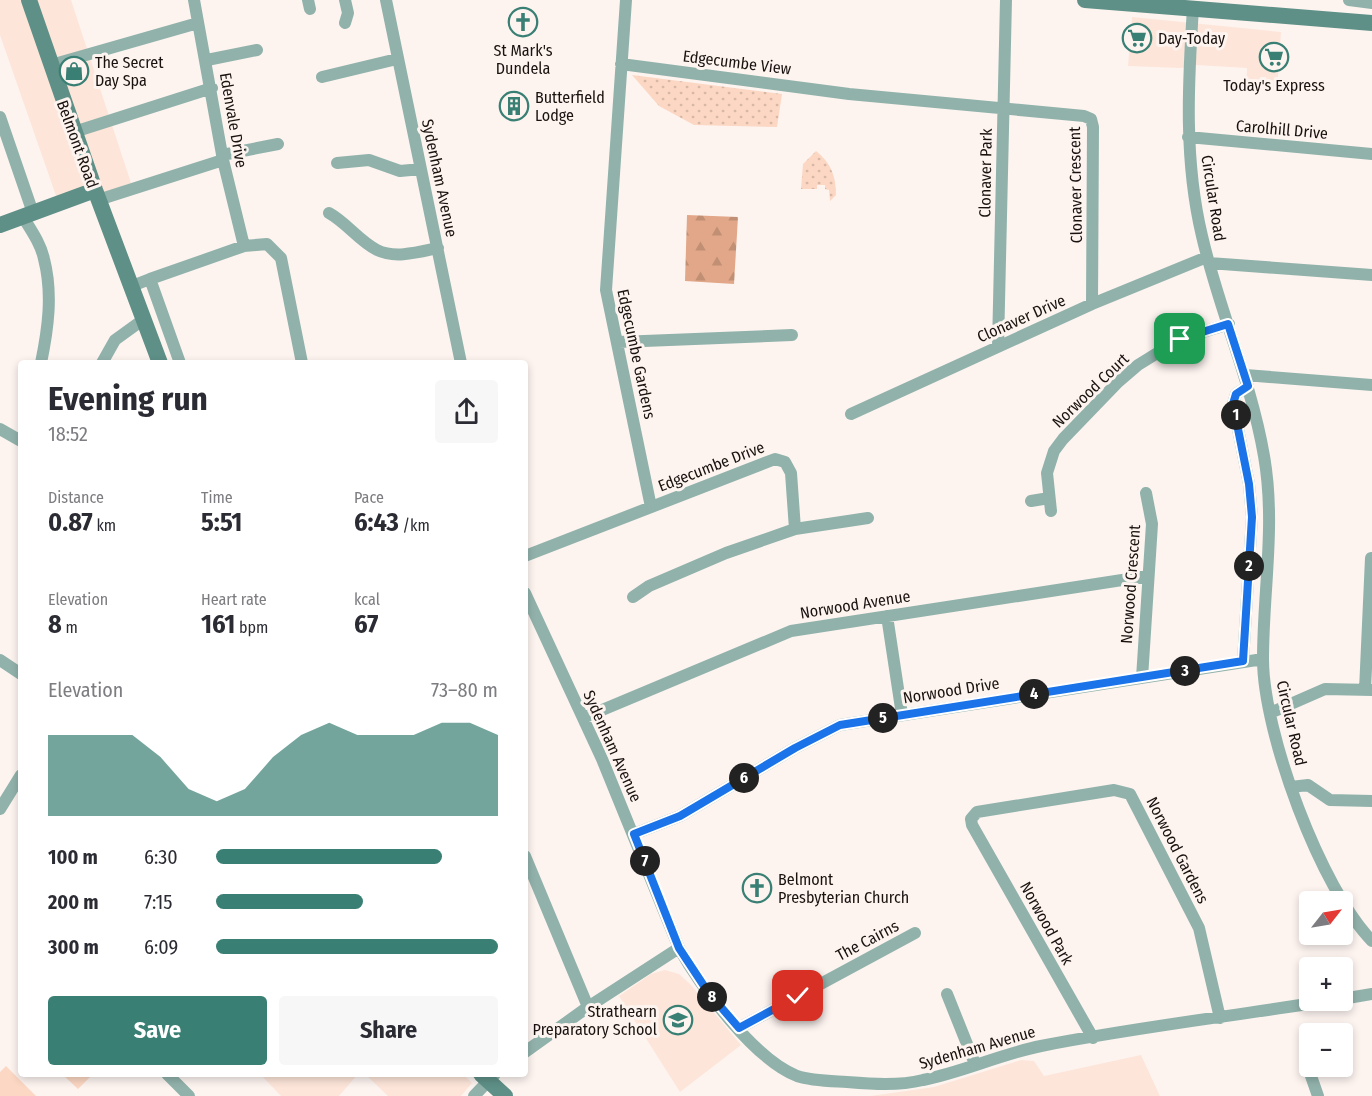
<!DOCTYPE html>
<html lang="en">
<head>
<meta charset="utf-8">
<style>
  :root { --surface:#fff; --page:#f7f7f7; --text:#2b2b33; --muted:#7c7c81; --accent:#397f74 }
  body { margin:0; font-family:"Fira Sans Condensed",sans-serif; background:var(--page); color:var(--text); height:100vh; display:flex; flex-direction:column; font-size:22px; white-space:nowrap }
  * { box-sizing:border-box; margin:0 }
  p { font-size:20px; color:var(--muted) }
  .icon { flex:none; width:33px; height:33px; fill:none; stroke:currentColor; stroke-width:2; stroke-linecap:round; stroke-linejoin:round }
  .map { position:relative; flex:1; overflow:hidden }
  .drawer { position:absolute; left:18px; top:360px; width:510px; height:717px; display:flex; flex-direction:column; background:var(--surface); border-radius:6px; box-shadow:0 3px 9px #0003 }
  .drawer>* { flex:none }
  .needle { width:39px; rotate:59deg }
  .buttons { position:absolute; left:1299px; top:891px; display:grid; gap:12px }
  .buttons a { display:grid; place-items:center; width:54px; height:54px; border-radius:6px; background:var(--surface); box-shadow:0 3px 9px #0003; font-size:30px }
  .pin { position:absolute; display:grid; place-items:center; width:51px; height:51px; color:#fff; margin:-26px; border-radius:12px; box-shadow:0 3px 9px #0006 }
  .km { position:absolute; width:30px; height:30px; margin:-15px; border-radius:50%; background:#222; color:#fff; font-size:16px; line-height:30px; text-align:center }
  .round { display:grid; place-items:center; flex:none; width:63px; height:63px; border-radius:6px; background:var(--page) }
  .head { display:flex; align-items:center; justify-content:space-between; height:102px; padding:0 30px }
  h1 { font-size:33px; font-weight:700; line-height:45px }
  .figures { display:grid; grid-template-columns:repeat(3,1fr); gap:9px; height:102px; padding:6px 30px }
  .figures div { display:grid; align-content:center }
  .figures b { font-size:26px; font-weight:700 }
  .figures small { font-size:16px; font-weight:400 }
  .figures p { font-size:16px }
  .chart { height:168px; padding:12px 30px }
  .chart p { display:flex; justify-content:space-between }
  .chart svg { width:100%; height:108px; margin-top:6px; fill:var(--accent); opacity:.7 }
  .primary-button { display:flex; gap:12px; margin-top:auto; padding:12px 30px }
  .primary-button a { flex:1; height:69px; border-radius:6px; background:var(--accent); color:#fff; font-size:24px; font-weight:700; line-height:69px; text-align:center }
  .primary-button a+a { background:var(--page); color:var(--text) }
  ul { padding:0 30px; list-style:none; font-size:20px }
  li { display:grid; grid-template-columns:96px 72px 1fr; align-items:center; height:45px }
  li i { height:15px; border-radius:8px; background:var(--accent) }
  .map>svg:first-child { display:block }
</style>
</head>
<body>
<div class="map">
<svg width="1372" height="1096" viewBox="0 0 1372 1096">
  <defs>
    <pattern id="grass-dots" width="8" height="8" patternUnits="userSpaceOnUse" patternTransform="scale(1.5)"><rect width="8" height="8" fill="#fcd7c3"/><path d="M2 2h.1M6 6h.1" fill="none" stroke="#d7b8a6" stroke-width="1.8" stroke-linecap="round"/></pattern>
    <pattern id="forest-firs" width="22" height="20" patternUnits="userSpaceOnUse" patternTransform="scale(1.5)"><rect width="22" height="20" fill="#e1a788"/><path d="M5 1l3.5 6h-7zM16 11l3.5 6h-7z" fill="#c08f74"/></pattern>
  </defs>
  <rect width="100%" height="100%" fill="#fdf4f0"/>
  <path fill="#fde5d9" d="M0 0H71L131 183 61 210 0 35Z
    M1132 17 1281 32 1277 91 1246 89 1247 68 1196 65 1181 68 1128 66Z
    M665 970 679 974 690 984 741 1045 680 1092 619 996 651 974Z
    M1141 1055 1160 1096H871L934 1087 1021 1060 1034 1061 1044 1076Z
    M260 1074H358L339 1096H281Z
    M365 1074H463L472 1083 461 1096H388Z"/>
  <path fill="url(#grass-dots)" d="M632 75 782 94 777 127 694 125 659 106Z
    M816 151C831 163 836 176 836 195L830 201 829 190 825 189V185H817V189H801L803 164Z"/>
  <path fill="url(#forest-firs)" d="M687 215 738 217 734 284 685 281Z"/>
  <path fill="#fcd7c3" d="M6 1066 36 1096H0V1072Z
    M62 1074H93L78 1089Z"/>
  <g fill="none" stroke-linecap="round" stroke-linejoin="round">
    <path stroke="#91b2ab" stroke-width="12" d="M194 0 223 160 244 246
      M308 0 310 9
      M386 0 461 363
      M626 0 606 290 651 507
      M1349 0 1372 3
      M1193 8C1188 84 1184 161 1202 236 1219 310 1251 380 1264 456 1276 524 1263 591 1263 659 1263 733 1321 889 1372 941
      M345 23 348 13 345 0
      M207 60 257 50
      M621 64 849 94 1084 116 1091 119 1093 127 1092 304
      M51 65 198 23
      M322 77 397 59
      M0 117 33 213
      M74 132 212 88
      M1188 137 1372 154
      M222 155 278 144
      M337 163 369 160 400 171 421 169
      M98 200 223 160
      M329 213C347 223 359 241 377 250 395 259 419 252 438 248
      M23 217C31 230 41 244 44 259 53 294 48 329 41 363
      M1209 263 1372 275
      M150 279 244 246 267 244 281 258 302 363
      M132 286 150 279 180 363
      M619 342 792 335
      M998 346 1006 0
      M102 363 115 340 144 319
      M1245 375 1372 385
      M851 414 1092 304 1207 257
      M0 429 21 441
      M1031 501 1049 498
      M1051 511 1047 473 1054 451 1063 439 1117 383 1138 365 1180 339 1229 324
      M525 556 775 459 785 462 791 473 795 529
      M525 593 602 759 679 948C701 987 754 1059 797 1076 812 1081 831 1081 847 1082 872 1084 898 1086 923 1080 963 1072 1001 1054 1041 1046 1137 1027 1235 1016 1332 1000
      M633 597 649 586 726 553 795 529 868 518
      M887 616 902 715
      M0 660 21 674
      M1243 661 1252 517 1249 484 1233 404 1236 394 1248 386
      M1142 678 1152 524 1146 493
      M1365 690 1371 558
      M1270 713 1325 689 1372 690
      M583 718 791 631 1148 576
      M1291 787 1308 785 1330 800 1372 801
      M0 809 21 775
      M634 834 680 816 795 748 840 725 1263 659
      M525 856 588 1007
      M947 994 975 1064
      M1342 999 1372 994
      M739 1028 915 933
      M1093 1038 972 825 971 819 977 812 1114 790 1130 794 1199 928 1220 1018
      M525 1052 588 1007 679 948
      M167 1074 189 1096
      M1311 1076 1318 1096
      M474 1096 495 1074"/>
    <path stroke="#5e9087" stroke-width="16" d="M29 0 95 190 160 363
      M1085 0 1372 23
      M0 225 95 190
      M481 1074 505 1096"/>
  </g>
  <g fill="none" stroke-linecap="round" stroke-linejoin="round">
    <g stroke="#fff" stroke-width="12">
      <path id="route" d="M798 996 739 1028 708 992 679 948 634 834 680 816 795 748 840 725 1243 661 1252 517 1249 484 1233 404 1236 394 1248 386 1228 324 1180 339"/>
    </g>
    <use href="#route" stroke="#1a73e8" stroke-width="8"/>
  </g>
  <defs>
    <g id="church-ring" transform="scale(1.5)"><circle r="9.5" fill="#fdf4f0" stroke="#397f74" stroke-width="1.5"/><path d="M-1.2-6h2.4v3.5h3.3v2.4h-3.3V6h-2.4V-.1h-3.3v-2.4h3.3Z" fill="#397f74"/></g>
    <g id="supermarket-ring" transform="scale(1.5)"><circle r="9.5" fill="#fdf4f0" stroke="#397f74" stroke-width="1.5"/><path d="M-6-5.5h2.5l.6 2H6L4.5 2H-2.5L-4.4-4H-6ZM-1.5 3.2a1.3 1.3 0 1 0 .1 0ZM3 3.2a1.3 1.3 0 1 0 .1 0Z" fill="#397f74"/></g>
    <g id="shop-ring" transform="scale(1.5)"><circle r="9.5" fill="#fdf4f0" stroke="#397f74" stroke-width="1.5"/><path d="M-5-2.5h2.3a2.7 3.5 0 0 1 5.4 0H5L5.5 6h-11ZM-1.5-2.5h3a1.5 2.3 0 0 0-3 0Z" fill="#397f74"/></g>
    <g id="building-ring" transform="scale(1.5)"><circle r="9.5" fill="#fdf4f0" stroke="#397f74" stroke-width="1.5"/><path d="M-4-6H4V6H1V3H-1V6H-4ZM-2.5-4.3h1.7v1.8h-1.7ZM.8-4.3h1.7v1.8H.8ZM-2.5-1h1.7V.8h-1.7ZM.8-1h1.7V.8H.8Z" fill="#397f74"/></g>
    <g id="school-ring" transform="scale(1.5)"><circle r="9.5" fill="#fdf4f0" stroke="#397f74" stroke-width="1.5"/><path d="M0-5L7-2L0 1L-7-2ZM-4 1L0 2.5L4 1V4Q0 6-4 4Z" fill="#397f74"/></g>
  </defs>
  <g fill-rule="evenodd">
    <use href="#church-ring" x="523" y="22"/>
    <use href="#supermarket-ring" x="1137" y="38"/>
    <use href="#supermarket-ring" x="1274" y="57"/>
    <use href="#shop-ring" x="74" y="71"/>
    <use href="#building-ring" x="514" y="106"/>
    <use href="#church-ring" x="757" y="888"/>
    <use href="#school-ring" x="678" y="1020"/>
  </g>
  <g text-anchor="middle" stroke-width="6" stroke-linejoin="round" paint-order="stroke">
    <g font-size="16" fill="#19120e" stroke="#fdf4f0" text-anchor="start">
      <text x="1158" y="44">Day-Today</text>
      <text x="523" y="56" text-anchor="middle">St Mark's<tspan x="523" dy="18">Dundela</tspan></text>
      <text x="95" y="68">The Secret<tspan x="95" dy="18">Day Spa</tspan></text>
      <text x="1274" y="91" text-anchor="middle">Today's Express</text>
      <text x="535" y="103">Butterfield<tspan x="535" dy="18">Lodge</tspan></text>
      <text x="778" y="885">Belmont<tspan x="778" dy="18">Presbyterian Church</tspan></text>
      <text x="657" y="1017" text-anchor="end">Strathearn<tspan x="657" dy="18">Preparatory School</tspan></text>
    </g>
    <g font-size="16" fill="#19120e" stroke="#fdf4f0">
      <text transform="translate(737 62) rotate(7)" y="6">Edgecumbe View</text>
      <text transform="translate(234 120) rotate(80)" y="6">Edenvale Drive</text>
      <text transform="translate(1282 129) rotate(5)" y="6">Carolhill Drive</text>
      <text transform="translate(78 144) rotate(70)" y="6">Belmont Road</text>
      <text transform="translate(985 173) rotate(-89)" y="6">Clonaver Park</text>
      <text transform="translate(440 178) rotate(78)" y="6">Sydenham Avenue</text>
      <text transform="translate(1075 185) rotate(-91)" y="6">Clonaver Crescent</text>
      <text transform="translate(1214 198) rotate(81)" y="6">Circular Road</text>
      <text transform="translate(1021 318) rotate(-24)" y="6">Clonaver Drive</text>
      <text transform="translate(637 354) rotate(78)" y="6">Edgecumbe Gardens</text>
      <text transform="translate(1090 390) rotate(-44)" y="6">Norwood Court</text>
      <text transform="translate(711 466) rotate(-21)" y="6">Edgecumbe Drive</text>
      <text transform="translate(1130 584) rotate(-86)" y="6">Norwood Crescent</text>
      <text transform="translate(855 604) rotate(-9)" y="6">Norwood Avenue</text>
      <text transform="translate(951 690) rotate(-9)" y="6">Norwood Drive</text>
      <text transform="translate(1292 723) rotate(77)" y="6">Circular Road</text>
      <text transform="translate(613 746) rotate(66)" y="6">Sydenham Avenue</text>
      <text transform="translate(1178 850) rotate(63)" y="6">Norwood Gardens</text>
      <text transform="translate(1047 923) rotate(61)" y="6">Norwood Park</text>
      <text transform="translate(867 940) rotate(-28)" y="6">The Cairns</text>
      <text transform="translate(977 1047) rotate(-16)" y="6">Sydenham Avenue</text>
    </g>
  </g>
</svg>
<div class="buttons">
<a><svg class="needle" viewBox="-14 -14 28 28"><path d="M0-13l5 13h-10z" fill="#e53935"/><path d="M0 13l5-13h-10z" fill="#7c7c81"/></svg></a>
<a>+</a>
<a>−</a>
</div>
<div class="pin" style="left:1180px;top:339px;background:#1e9e55"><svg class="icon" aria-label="arrive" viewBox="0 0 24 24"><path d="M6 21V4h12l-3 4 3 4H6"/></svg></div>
<div class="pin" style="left:798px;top:996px;background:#d93025"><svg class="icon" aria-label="check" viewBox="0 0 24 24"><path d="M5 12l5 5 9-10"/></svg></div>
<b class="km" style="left:1236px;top:415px">1</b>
<b class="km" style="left:1249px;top:566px">2</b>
<b class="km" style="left:1185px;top:671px">3</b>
<b class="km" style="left:1034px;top:694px">4</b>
<b class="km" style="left:883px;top:718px">5</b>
<b class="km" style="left:744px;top:778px">6</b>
<b class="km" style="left:645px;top:861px">7</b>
<b class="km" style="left:712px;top:997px">8</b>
<section class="drawer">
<div class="head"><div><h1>Evening run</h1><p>18:52</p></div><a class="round"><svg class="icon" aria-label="share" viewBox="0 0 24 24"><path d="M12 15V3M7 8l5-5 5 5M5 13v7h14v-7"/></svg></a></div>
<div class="figures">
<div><p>Distance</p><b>0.87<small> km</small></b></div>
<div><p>Time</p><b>5:51</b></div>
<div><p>Pace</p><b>6:43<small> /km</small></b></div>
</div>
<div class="figures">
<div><p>Elevation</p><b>8<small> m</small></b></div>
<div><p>Heart rate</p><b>161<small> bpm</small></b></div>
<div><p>kcal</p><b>67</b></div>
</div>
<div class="chart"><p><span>Elevation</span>73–80 m</p>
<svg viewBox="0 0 160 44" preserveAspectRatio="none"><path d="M0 44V11L10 11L20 11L30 11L40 20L50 33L60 38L70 33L80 20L90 11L100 6L110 11L120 11L130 11L140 6L150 6L160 11V44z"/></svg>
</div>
<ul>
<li><b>100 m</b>6:30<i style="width:80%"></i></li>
<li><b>200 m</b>7:15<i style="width:52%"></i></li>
<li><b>300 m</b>6:09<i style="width:100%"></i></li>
</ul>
<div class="primary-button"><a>Save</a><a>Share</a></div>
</section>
</div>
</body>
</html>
